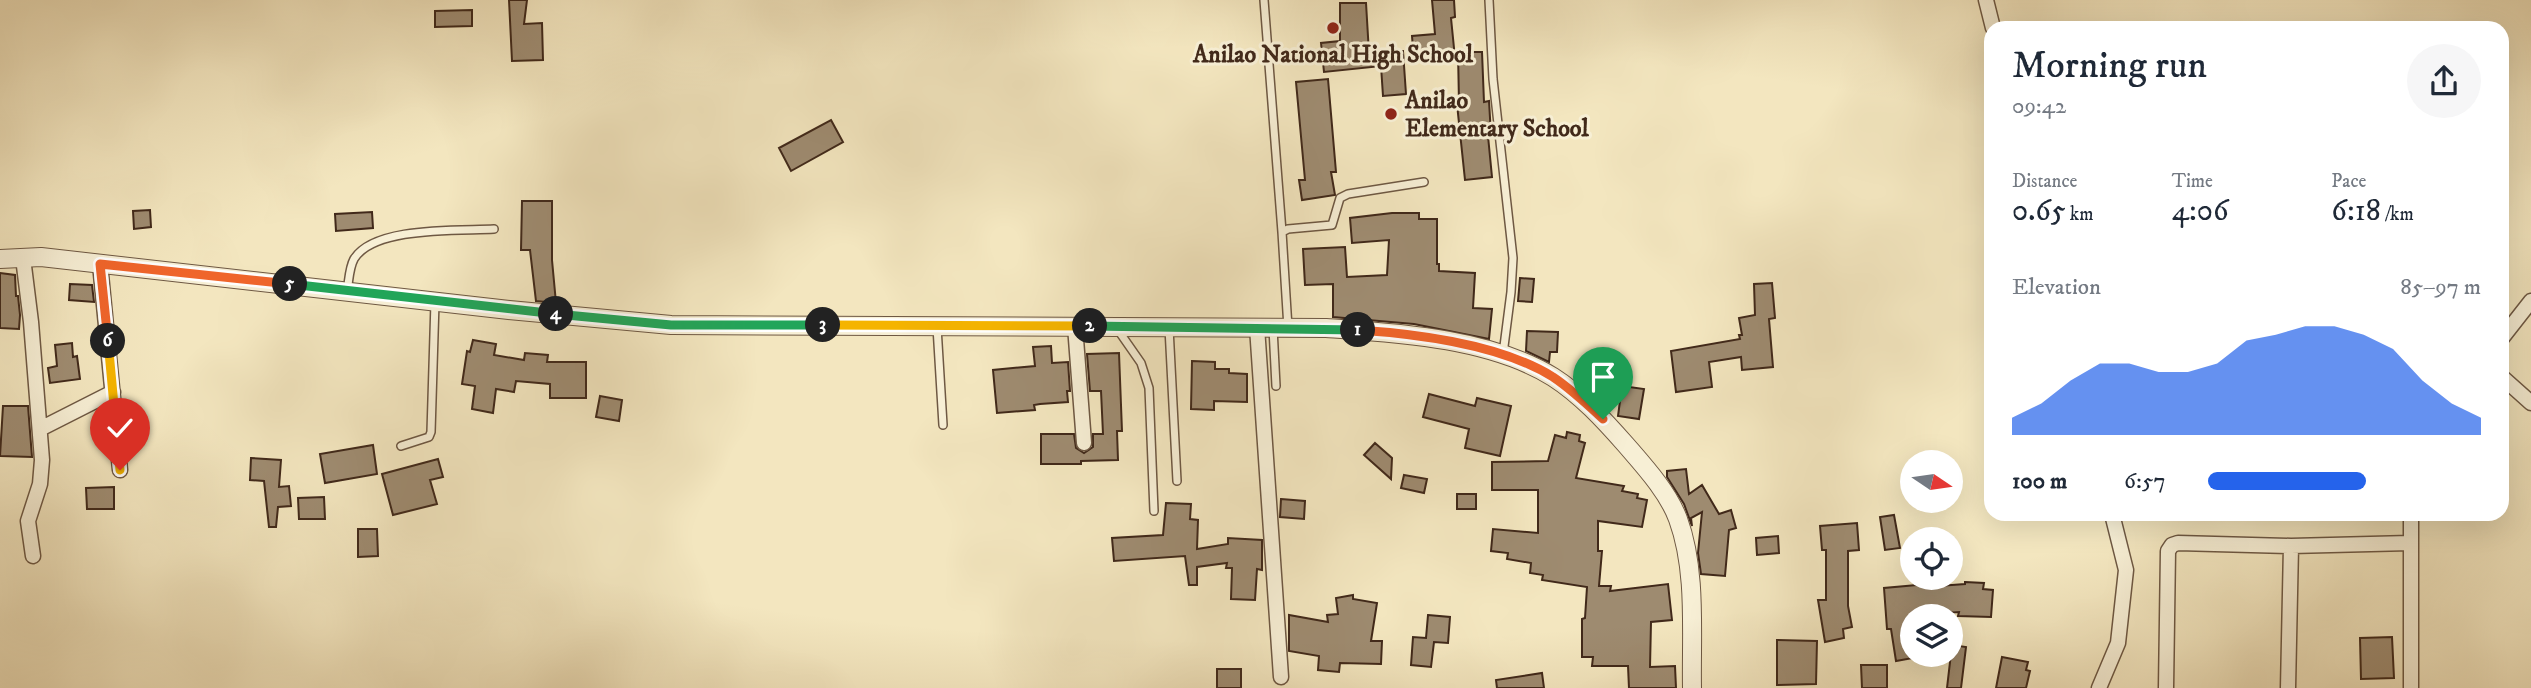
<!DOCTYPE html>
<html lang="en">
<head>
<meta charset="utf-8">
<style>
  :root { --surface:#fff; --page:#f6f6f7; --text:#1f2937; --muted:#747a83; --accent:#2563eb }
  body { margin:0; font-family:"IM FELL DW Pica",serif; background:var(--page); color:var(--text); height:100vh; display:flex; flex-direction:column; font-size:26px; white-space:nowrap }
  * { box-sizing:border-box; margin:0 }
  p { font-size:23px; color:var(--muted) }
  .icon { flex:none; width:38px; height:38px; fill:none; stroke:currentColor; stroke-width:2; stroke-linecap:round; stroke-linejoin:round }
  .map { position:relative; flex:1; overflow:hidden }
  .details { position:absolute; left:1984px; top:21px; width:525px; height:500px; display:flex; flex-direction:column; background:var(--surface); border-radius:21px; box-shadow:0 7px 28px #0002 }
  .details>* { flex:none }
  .needle { width:46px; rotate:103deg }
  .fabs { position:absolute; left:1900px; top:450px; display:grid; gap:14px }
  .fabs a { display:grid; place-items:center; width:63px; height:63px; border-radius:50%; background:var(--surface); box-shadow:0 7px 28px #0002; font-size:35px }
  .pin { position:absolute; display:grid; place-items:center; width:60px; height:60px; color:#fff; margin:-72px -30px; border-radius:50% 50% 50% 0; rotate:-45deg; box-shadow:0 0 7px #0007 }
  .pin .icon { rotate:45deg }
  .km { position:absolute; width:35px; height:35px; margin:-18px; border-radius:50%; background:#222; color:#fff; font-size:19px; line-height:35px; text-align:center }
  .round { display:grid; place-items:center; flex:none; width:74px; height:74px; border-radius:37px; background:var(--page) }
  .overview { display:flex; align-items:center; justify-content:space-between; height:119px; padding:0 28px }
  h1 { font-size:38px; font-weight:600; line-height:52px }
  .figures { display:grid; grid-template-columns:repeat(3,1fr); gap:10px; height:119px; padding:7px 28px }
  .figures div { display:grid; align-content:center }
  .figures b { font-size:30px; font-weight:600 }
  .figures small { font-size:19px; font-weight:400 }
  .figures p { font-size:19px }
  .chart { height:196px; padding:14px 28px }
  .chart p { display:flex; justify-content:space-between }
  .chart svg { width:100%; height:126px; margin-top:7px; fill:var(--accent); opacity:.7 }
  ul { padding:0 28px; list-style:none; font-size:23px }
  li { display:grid; grid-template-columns:112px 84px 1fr; align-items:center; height:52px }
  li i { height:18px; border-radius:9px; background:var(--accent) }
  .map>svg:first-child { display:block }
</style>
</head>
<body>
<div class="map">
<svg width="2531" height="688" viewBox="0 0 2531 688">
  <rect width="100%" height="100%" fill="#f3e6bf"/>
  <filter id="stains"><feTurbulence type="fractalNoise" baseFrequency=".00286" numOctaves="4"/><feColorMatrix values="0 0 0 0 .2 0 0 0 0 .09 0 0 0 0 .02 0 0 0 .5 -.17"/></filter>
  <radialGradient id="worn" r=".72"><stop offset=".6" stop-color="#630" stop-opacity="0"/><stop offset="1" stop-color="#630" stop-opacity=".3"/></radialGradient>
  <path fill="#9e8b70" stroke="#41291a" stroke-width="2" d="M509 0H527L524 24 542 23 543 60 512 61Z
    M1432 0H1454L1455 17 1451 18 1455 58 1414 62 1412 36 1435 34Z
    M1340 3H1366L1369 53 1403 51 1406 94 1383 96 1381 66 1324 72 1321 43 1340 41Z
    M472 10V26L435 27V11Z
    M1458 52H1482L1484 102 1489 101 1491 135 1488 136 1492 177 1465 180 1457 104 1459 103Z
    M1328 79 1336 172H1331L1335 195 1302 200 1299 180H1305L1296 82Z
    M831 120 843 142 791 171 779 148Z
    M522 201H552V260L556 303 536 301 530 250H521Z
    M150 210 151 227 134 229 133 211Z
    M372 212 373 228 336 231 335 214Z
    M1392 213H1419V219H1437V264H1439V271L1475 273 1473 308 1492 309 1489 339 1414 324 1333 317V284L1305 285 1303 249 1345 247 1347 277 1387 275 1389 240 1352 243 1350 218Z
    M0 273 15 275 16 296H18L20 315 19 329 0 328Z
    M1520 278 1534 279 1532 302 1518 301Z
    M1772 283 1775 318 1769 319 1773 367 1742 370 1741 357 1709 362 1712 387 1676 392 1671 351 1740 339 1739 335H1742L1739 318 1755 315 1754 284Z
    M70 284 92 285 94 302 69 300Z
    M1527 331 1558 332 1557 352H1550L1549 362 1526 351Z
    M473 340 496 344 494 355 524 360 525 353 548 355 547 362H586V398H550V384L516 381 514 392 496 389 493 413 472 409 475 386 462 384 467 351 470 352Z
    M72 343 73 357 77 356 80 379 50 383 48 368 57 366 55 345Z
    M1051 346 1052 363 1068 362 1070 391H1067L1068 402 1040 404 1034 405 1035 410 997 413 993 370 1035 366 1033 347Z
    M1119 353 1122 431H1117L1118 460 1081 461V464H1041V434H1074L1076 448 1084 453 1093 447V434H1103L1101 391H1090L1087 354Z
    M1192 361 1215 362V369H1229V373L1247 374V402L1214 401V410L1191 409Z
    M1622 386 1644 389 1639 419 1618 416Z
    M1429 394 1475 406 1477 398 1511 406 1500 456 1465 448 1469 429 1423 417Z
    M600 396 622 400 619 421 596 417Z
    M3 406H28L32 457 0 456Z
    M1567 432 1580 435 1579 441 1585 443 1576 478 1624 486 1622 491 1638 494 1637 498 1647 500 1642 527 1598 521V551H1602L1599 586H1611L1610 591 1668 584 1672 620 1651 622 1650 667 1675 666 1676 688H1629L1628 666H1592L1593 657H1582V619L1585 618 1587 587 1542 580 1543 575 1530 573 1531 563 1507 559 1508 553 1491 551 1493 529 1538 533V490H1492V462L1548 461 1555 435 1566 438Z
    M1375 443 1392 458 1391 479 1364 455Z
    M373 445 377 474 325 483 320 454Z
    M251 458 281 460 279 487 289 486 291 506 278 507 276 527H269L264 481 250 480Z
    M438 459 443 477 430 480 437 504 393 515 382 474Z
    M1686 469 1689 494 1702 485 1719 514 1731 510 1736 528 1729 530 1725 576 1701 574 1698 553 1702 512 1691 518 1692 526 1684 504 1667 477V471Z
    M1404 475 1427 479 1424 493 1401 488Z
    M114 487V509H87L86 488Z
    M1457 494H1476V509H1457Z
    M324 497 325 519H299L298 498Z
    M1281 499 1305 501 1304 519 1280 517Z
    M1166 503 1191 504 1190 519 1198 520 1197 549 1228 544V538L1262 540V570L1257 569 1255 600 1231 599 1232 568H1226L1227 563 1197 567V585H1189L1185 556 1114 561 1112 538 1163 535Z
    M1894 515 1900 548 1885 550 1880 517Z
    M1857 523 1859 550 1848 551V606L1852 627 1843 629 1844 638 1825 642 1818 600H1826V550H1822L1820 526Z
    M358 529H377L378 556 358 557Z
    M1778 536 1779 553 1757 555 1756 538Z
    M1965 582 1984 583 1983 589 1993 590 1991 617 1958 616 1959 612 1915 615 1913 658 1896 661 1891 629H1887L1884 588 1939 583V586L1965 584Z
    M1353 595V599L1377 603 1371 641H1382L1381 664 1340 663 1339 672 1318 670 1319 656 1289 651V615L1328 622 1327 615 1338 614 1336 598Z
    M1428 615 1450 617 1448 643 1434 642 1431 667 1411 665 1413 637 1426 638Z
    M2392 637 2394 678 2361 679 2360 638Z
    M1777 640 1817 641 1816 684 1777 685Z
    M1952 645 1966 647 1961 688H1947Z
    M2002 657 2028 662 2026 670 2030 671 2026 688H1996Z
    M1861 665H1887V688H1862Z
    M1217 669H1241V688H1217Z
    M1542 673 1544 688H1497L1496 680Z"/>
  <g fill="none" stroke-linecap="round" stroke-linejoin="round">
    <g stroke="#6e5843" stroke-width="10">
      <path id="service" d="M1264 0 1282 232
        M1489 0 1493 79 1513 258 1511 292 1503 354
        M347 291C349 281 349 268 354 259 374 226 459 231 494 229
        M937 327 943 425
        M1169 328 1177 481
        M1273 328 1276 386
        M1288 328 1282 232 1288 229 1332 225 1340 198 1348 194 1424 182
        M1118 330 1141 363 1149 388 1154 511
        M401 446 429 437 431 432 435 302"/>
    </g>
    <g stroke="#6e5843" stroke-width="17">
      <path id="minor" d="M1986 0 1993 28
        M23 258 31 322 42 460 40 484 28 521 33 556
        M100 264 120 470
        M1075 326 1084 443
        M1257 327 1281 677
        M2502 338 2531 301
        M2502 377 2531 403
        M40 429 113 392
        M2411 514V688
        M2099 688 2118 643 2126 570 2112 514
        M2166 688 2168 551 2172 545 2178 543 2291 546 2410 543
        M2288 688 2291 546"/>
    </g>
    <g stroke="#6e5843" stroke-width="20">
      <path id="tertiary" d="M0 259 41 257 509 310 671 325 1326 328C1398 333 1490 338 1553 377 1581 395 1604 420 1626 445 1645 467 1668 492 1678 519 1697 571 1691 633 1692 688"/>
    </g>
    <use href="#service" stroke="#f7efd5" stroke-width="7"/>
    <use href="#minor" stroke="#f7efd5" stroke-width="14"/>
    <use href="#tertiary" stroke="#f7efd5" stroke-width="18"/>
  </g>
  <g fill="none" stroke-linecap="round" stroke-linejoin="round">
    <g stroke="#fff" stroke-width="14">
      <path id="split-1" d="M1358 330C1419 334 1500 344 1553 377 1571 389 1587 404 1603 419"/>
    </g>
    <g stroke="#fff" stroke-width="14">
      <path id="split-2" d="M1090 326 1358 330"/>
    </g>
    <g stroke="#fff" stroke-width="14">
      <path id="split-3" d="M823 325 1090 326"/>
    </g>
    <g stroke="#fff" stroke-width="14">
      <path id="split-4" d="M556 314 671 325H823"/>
    </g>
    <g stroke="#fff" stroke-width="14">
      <path id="split-5" d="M290 284 556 314"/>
    </g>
    <g stroke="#fff" stroke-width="14">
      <path id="split-6" d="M108 341 100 264 290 284"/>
    </g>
    <g stroke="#fff" stroke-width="14">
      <path id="split-7" d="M108 341 120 470"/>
    </g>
    <use href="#split-1" stroke="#f0652b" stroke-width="9"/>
    <use href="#split-2" stroke="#22a559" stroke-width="9"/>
    <use href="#split-3" stroke="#f5b400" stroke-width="9"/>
    <use href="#split-4" stroke="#22a559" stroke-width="9"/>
    <use href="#split-5" stroke="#22a559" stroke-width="9"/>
    <use href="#split-6" stroke="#f0652b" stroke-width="9"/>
    <use href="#split-7" stroke="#f5b400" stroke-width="9"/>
  </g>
  <g fill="#8f2418" stroke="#f7efd5" stroke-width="2.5">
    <circle cx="1333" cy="28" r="7"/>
    <circle cx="1391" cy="114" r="7"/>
  </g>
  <g text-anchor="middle" stroke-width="6" stroke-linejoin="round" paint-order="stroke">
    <g font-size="24" font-weight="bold" fill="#41291a" stroke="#f7efd5">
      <text x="1333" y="62">Anilao National High School</text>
      <text x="1405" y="108" text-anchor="start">Anilao<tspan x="1405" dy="28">Elementary School</tspan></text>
    </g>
  </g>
  <rect width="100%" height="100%" filter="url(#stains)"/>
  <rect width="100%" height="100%" fill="url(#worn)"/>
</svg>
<div class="fabs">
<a><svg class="needle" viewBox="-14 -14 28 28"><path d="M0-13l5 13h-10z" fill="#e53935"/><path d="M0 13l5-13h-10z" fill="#747a83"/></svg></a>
<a><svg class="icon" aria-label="locate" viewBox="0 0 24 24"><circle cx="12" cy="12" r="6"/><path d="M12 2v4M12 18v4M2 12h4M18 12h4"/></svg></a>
<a><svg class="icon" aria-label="layers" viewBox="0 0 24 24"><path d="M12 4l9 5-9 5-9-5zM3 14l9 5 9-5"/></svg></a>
</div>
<div class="pin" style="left:1603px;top:419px;background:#1e9e55"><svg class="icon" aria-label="arrive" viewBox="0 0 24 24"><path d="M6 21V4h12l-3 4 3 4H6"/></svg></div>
<div class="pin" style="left:120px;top:470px;background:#d93025"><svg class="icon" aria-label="check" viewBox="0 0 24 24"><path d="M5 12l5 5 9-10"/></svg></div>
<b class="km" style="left:1358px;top:330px">1</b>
<b class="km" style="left:1090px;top:326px">2</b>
<b class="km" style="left:823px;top:325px">3</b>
<b class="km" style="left:556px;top:314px">4</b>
<b class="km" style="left:290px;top:284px">5</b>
<b class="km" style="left:108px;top:341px">6</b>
<section class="details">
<div class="overview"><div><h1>Morning run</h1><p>09:42</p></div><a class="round"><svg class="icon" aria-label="share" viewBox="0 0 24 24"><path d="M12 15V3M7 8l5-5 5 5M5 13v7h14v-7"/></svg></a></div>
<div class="figures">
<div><p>Distance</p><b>0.65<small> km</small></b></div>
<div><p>Time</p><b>4:06</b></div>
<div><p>Pace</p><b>6:18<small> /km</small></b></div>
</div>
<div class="chart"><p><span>Elevation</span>85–97 m</p>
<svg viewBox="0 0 160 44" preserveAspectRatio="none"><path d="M0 44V38L10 33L20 25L30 19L40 19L50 22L60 22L70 19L80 11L90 9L100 6L110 6L120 9L130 14L140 25L150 33L160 38V44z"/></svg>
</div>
<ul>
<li><b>100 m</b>6:57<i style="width:58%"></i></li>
</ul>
</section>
</div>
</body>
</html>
